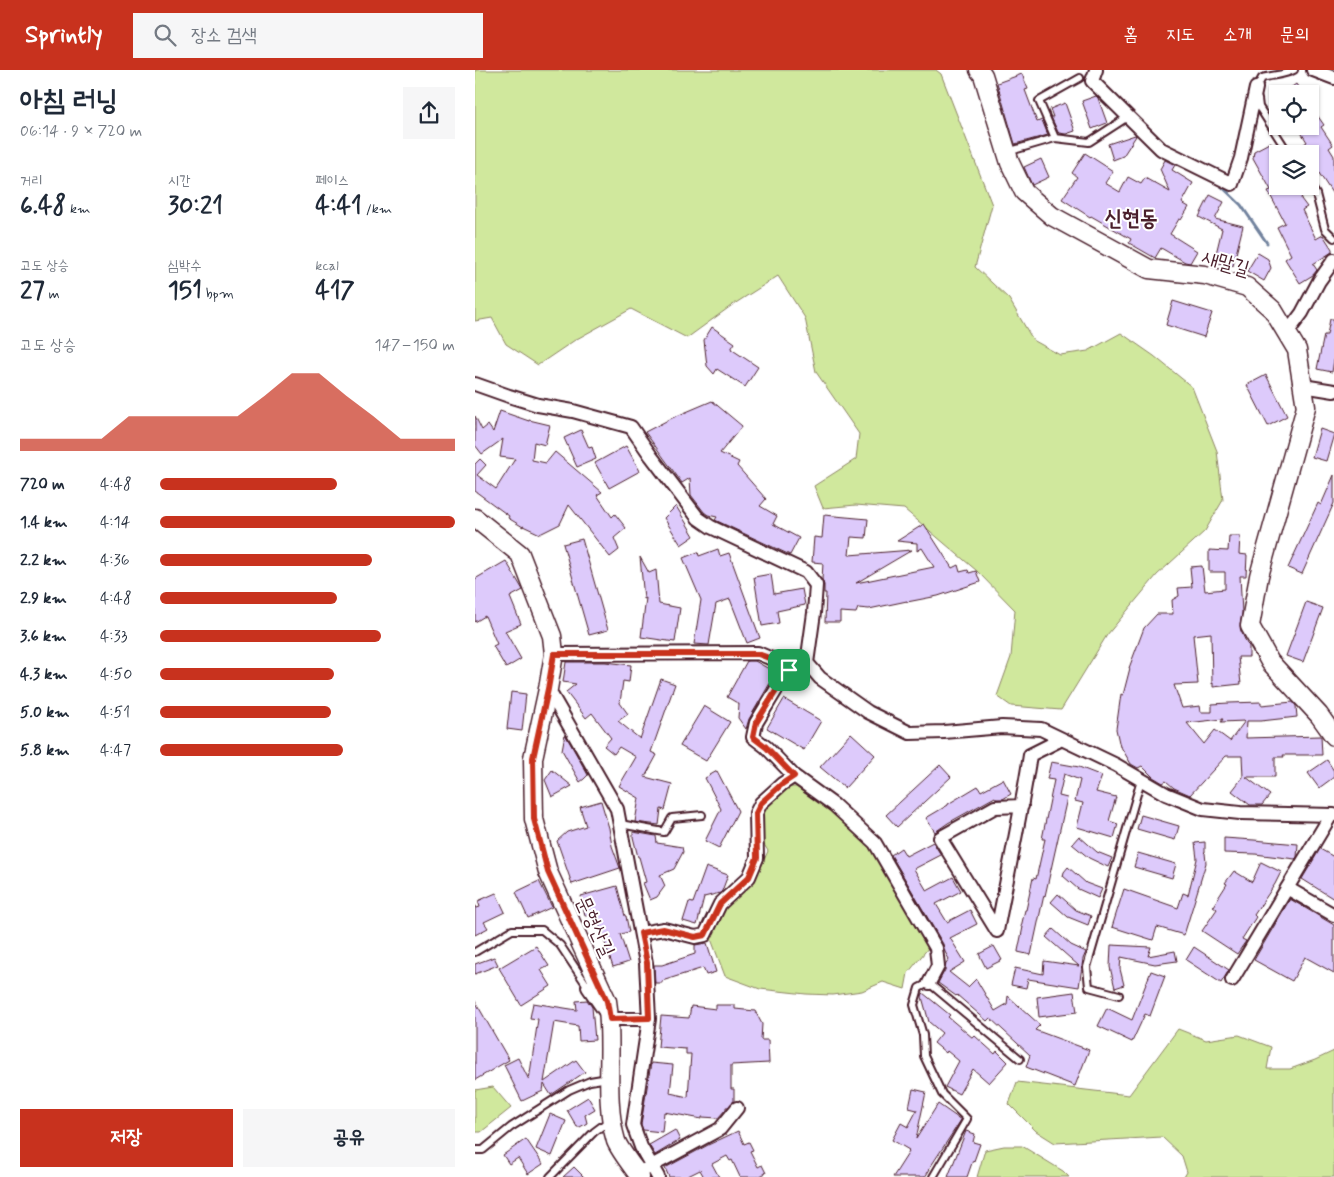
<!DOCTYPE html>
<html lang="ko">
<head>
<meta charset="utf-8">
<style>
  :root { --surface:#fff; --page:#f6f6f7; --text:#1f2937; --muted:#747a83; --accent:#c8321e }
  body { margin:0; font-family:Mynerve,"Poor Story",sans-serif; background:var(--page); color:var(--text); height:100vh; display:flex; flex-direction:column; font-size:19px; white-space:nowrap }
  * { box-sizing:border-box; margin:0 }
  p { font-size:16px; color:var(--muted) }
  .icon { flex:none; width:28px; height:28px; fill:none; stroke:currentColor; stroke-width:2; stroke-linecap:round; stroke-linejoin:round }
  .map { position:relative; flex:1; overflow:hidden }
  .panel { display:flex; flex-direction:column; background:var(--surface); width:475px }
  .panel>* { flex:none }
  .controls { position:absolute; left:794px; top:15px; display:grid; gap:10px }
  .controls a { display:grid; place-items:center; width:50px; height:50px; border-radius:0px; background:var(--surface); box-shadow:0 1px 4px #0004; font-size:25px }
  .pin { position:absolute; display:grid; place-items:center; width:42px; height:42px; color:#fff; margin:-21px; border-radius:10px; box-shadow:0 2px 8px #0006 }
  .round { display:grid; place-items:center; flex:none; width:52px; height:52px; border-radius:0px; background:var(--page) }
  .head { display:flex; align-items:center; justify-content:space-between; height:85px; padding:0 20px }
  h1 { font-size:28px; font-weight:700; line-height:38px }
  .stats { display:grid; grid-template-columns:repeat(3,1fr); gap:8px; height:85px; padding:5px 20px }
  .stats div { display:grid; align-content:center }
  .stats b { font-size:25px; font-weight:700 }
  .stats small { font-size:14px; font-weight:400 }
  .stats p { font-size:14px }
  .chart { height:140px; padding:10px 20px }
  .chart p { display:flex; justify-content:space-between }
  .chart svg { width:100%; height:90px; margin-top:5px; fill:var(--accent); opacity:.7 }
  .button { display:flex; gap:10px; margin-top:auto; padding:10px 20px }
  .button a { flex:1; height:58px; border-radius:0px; background:var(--accent); color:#fff; font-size:20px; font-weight:700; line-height:58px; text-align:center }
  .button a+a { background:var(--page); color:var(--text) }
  ul { padding:0 20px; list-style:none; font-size:16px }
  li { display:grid; grid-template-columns:80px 60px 1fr; align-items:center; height:38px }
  li i { height:12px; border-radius:6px; background:var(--accent) }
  header { display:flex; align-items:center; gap:30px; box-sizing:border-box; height:70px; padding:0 25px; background:var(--accent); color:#fff }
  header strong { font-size:24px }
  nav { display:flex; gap:28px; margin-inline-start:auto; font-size:18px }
  .search { width:350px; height:45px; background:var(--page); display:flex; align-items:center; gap:12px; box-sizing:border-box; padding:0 18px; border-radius:0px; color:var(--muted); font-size:19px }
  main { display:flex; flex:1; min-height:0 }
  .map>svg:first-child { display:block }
</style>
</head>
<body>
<header>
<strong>Sprintly</strong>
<div class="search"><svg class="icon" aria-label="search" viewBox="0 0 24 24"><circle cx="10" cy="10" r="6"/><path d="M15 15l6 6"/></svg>장소 검색</div>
<nav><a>홈</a><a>지도</a><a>소개</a><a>문의</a></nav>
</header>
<main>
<section class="panel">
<div class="head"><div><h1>아침 러닝</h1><p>06:14 · 9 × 720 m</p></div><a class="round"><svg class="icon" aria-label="share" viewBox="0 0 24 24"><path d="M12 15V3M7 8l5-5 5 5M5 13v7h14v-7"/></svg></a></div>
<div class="stats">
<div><p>거리</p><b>6.48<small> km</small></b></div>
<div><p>시간</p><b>30:21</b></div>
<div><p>페이스</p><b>4:41<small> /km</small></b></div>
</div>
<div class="stats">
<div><p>고도 상승</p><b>27<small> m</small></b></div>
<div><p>심박수</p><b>151<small> bpm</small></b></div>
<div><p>kcal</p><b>417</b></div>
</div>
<div class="chart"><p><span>고도 상승</span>147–150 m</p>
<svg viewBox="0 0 160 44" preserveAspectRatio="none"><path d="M0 44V38L10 38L20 38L30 38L40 27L50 27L60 27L70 27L80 27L90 17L100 6L110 6L120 17L130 27L140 38L150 38L160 38V44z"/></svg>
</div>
<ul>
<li><b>720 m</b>4:48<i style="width:60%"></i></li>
<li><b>1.4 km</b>4:14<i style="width:100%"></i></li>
<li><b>2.2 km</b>4:36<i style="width:72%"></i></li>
<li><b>2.9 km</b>4:48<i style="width:60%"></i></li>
<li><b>3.6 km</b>4:33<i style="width:75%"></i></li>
<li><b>4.3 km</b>4:50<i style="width:59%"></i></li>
<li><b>5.0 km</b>4:51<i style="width:58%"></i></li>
<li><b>5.8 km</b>4:47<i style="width:62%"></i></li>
</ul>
<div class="button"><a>저장</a><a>공유</a></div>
</section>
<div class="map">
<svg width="859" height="1107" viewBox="0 0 859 1107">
  <rect width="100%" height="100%" fill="#fff"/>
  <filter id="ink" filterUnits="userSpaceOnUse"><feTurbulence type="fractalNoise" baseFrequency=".02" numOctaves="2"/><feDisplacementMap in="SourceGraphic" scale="10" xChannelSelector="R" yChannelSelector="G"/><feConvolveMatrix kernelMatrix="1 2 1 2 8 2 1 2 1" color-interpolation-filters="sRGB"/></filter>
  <g filter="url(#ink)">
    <path fill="#d0e89d" stroke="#8d8464" d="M0 0H461L466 4 517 135 500 197 534 229 558 270 585 285 613 281 646 263 679 286 717 317 742 381 748 430 730 461 682 505 632 565 586 640 536 636 522 626 536 587 540 540 502 501 429 439 381 435 348 438 339 416 381 389 384 364 341 302 330 248 303 206 256 236 212 268 156 239 100 270 63 295 31 274 17 248 0 251Z
      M305 717H321L382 759 404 791 454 877 433 903 430 919 408 912 387 921 358 925 331 924 285 919 250 906 233 861 247 840 268 815 285 799 293 781 282 763 293 725Z
      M703 959 731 970 764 965 796 977 792 999H815L840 990 859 981V1107H709L712 1102 707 1086 687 1067 580 1073 561 1061 534 1034 542 1012 654 1025Z
      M18 1017 36 1038 6 1062H0V1020Z
      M529 1076H547L588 1101 594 1107H502L510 1080Z"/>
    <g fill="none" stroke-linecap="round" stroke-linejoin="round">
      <path stroke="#72839e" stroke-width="3" d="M742 112 766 135 792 173"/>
    </g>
    <path fill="#ddcafb" stroke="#4a1f2b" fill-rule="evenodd" d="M547 4 553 19 550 20 562 52 567 50 573 65 540 74 522 13Z
      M821 14 828 24H807Z
      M621 26 623 28 632 53 617 59 607 31Z
      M590 33 600 61 591 64 584 63 583 62 576 47H578L575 39Z
      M835 35 849 55 846 57 858 75 854 78 859 86V126L840 97 843 95 829 74 832 72 822 56H835Z
      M660 65 661 66 648 86 638 90 633 74Z
      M796 72 802 84V116H821L822 119 828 121 826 129 832 137 827 140 841 169 848 165 857 179V182L838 194 842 200 838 205 825 213 810 189 816 185 802 157 810 153 793 121 796 120 778 88 779 81Z
      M610 83 638 101 630 113 645 122 653 107 666 114 670 108 695 122 685 99 690 90 700 95 697 100 718 113 707 133 714 137 706 150 704 149 695 164 722 181 715 193 710 192 686 178 680 188 654 173 656 169 616 146 615 147 587 129 602 107 597 103Z
      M566 89 574 107 557 115 549 97Z
      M735 125 749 132 740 149 768 156 758 196 739 192 747 159 724 147Z
      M783 183 793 189 796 198 789 211 772 201Z
      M698 231 737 243 729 267 691 255Z
      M855 249H859V290L857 302 842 299 849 265H852Z
      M237 257 260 273 256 279 283 297 270 317 242 299 239 304 232 296 229 270Z
      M791 305 812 346 793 356 772 315Z
      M237 331 267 356 245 383 264 392 262 396 291 429 285 436 302 446 298 454 324 468 315 485 240 450 242 447 233 445 229 442 216 425 215 408 207 413 170 362 197 348Z
      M25 341 54 351V350L75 355 70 375 59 372 57 390 71 393 80 382 127 422 122 425 137 447 140 444 151 458 139 468 144 480 135 487 94 435 85 454 65 464 48 456V457L33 448 34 446 0 421V394L5 389 11 395 2 405 21 419 40 389 25 387 28 369 7 384 0 375V346L7 360 13 355 18 362Z
      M845 359 859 364 851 391 837 387Z
      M106 360 114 378 117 377 121 389 102 397 89 368Z
      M151 376 165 401 134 418 120 393Z
      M859 405V433L827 504 813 498 843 433 846 435Z
      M201 436 219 466 206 475 189 448Z
      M349 445 393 449 391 468 376 467 374 485 437 480 381 513 459 497 447 478 442 481V473L422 471 449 454 477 498 483 495 485 502 493 500 494 503 501 501 505 512 463 526 432 532V531L394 539 383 538 381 543 365 542V552H350L351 523H349V515L347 509 348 493 337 492 339 467 347 468Z
      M754 466H765L764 484 772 485 771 506H765L767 543 765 555 766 561 772 574 774 576V587H763L766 614 738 617V613L737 614 736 563 718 565 723 614 699 615 707 638 725 636 726 642H737V634L754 633 786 632V635L818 632 821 636 822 647 786 651H772L771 668 846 666 847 685H808L809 687H800V707H771L795 725 787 735H775L757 721 768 707 767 686H751L715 725 699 718 691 711 688 713 678 707 667 696 663 698 656 694 646 677H645L641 659 646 624 648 625 655 598H654L669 558 682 544H698L697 530 704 526 703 518 717 517 715 497 727 496 730 521 750 519V502H734V480L753 481ZM748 649 746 652 770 651 755 671 740 660 729 674 712 653Z
      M107 469 133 560 114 565 88 474Z
      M243 479 245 486 254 483 285 568 272 573 255 529 241 534 234 575 219 574 226 530 208 488 223 482 224 486Z
      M165 487 174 503 181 500 184 534 205 538 200 572 166 567 171 528 169 529Z
      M31 491 48 520 35 527 46 554 30 561 46 589 31 598 18 576 22 574 10 546 0 552V509Z
      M296 504 299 524 327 519 330 535 302 541 304 553 287 556 279 507Z
      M831 532 848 538 828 592 811 586Z
      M272 591H280L301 603 274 649 271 659 263 648 264 634 252 627Z
      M91 592H130L156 595 154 612 148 611 145 633 153 644 143 651 165 669 186 609 200 614 176 682 182 685 170 707 197 714 190 740 186 739 184 755 160 752 164 728 144 716 161 687 144 677 139 684 129 676 136 668 117 643 111 648 91 622 101 614 88 612Z
      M36 622 51 624 47 661 32 659Z
      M309 629 346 651 329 680 292 658Z
      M229 636 255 652 231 691 205 676Z
      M376 663 400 685 370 718 345 697Z
      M90 664 113 705 109 709 105 712 87 680Z
      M852 690 859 701V707L844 718 833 703Z
      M576 692 604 697 627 706 621 722 641 727 634 751 643 754 639 768 602 757 608 733 600 731 605 710 589 704 584 726 592 728 570 826 569 825 556 885 543 882V881L548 857H546L550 840H551L558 808 561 809 570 769H567L579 710 572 709Z
      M465 695 476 707 422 757 411 745Z
      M77 700 97 716 77 727 70 710Z
      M242 701 263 741 244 778 230 771 246 739 230 708Z
      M528 709 536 724 528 729H521L520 727 473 753 460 762 451 748 473 735V734L503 716 506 721Z
      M126 731 134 758 137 776 145 798 97 814 82 771 92 762 111 756 105 737Z
      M666 745 704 756 700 770 662 759Z
      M158 762 181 766 182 773 207 777 208 782 199 799 185 805 190 816 182 827 175 830 168 813 171 812 164 787H163L158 767Z
      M604 766 622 782 637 788 633 797 614 788 597 774Z
      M749 768 779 770 823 774 822 787 820 789 780 784 749 783Z
      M458 772 466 785 439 799 452 821 478 807 486 821 461 834 472 852 495 840 502 854 475 868 490 892 474 902 493 917 501 909 520 941 532 934 533 926 565 955 560 960 614 980 600 1016 551 997 555 985 515 948 512 951 482 925 481 926 463 913 470 900 471 893 474 889 470 882 468 874 416 785 426 778 431 786Z
      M730 772V782H729L730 783 731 793 709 865 682 857 678 870 637 857 649 819 703 838 708 823 713 825 722 789 720 773Z
      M845 779 859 787V829L827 809Z
      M663 783 701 794 697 808 659 797Z
      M786 792 806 802 800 814 779 845 781 847 767 869 771 871 762 884 727 861 742 839 738 836 752 814 750 813 759 801 777 812Z
      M231 797 253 805 247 821 245 823 229 827 222 855 208 851 214 832 218 833Z
      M593 797 611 813 627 819 623 828 603 819 588 806 589 802Z
      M64 811 77 837 53 848 41 822Z
      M142 816 150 846H151L154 862 145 864 154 892 138 897 128 867H127L122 844 110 846 106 826Z
      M21 823 30 842 9 852 13 858 0 865V835L2 838 5 837 3 831Z
      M583 824 601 840 616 846 613 855 593 847 576 832Z
      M815 829 859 855V903L830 887 817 911 779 890Z
      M578 859 596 875 611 882 608 889 604 917 553 909 551 918 536 915 540 898 568 904 569 891 604 896 571 867Z
      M232 873 241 902 231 905 228 898 187 911V913H180L179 895H187L220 884V875Z
      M636 875 676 877 673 886 700 881 702 891 680 894 646 887 645 899 649 915 640 918 635 897Z
      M61 876 74 896 66 900 76 916 46 935 24 898Z
      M519 876 527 890 511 898 504 884Z
      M719 877 754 900 746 913 711 890Z
      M19 887 23 895 0 904V894Z
      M676 901 690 906 675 946 670 944 657 972 623 956 632 938 657 950Z
      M599 922 602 942 564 947 562 927Z
      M448 923 475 945 473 947 498 968 500 966 520 984 522 981 533 992 514 1013 498 999 484 1024 470 1017 484 991 472 981 471 983 459 973 467 963 454 952 447 927Z
      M112 930 117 937 120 970 104 971 103 956 79 952 69 1012 101 990 110 1002 76 1025 69 1014 68 1021 47 1031 29 995 43 988 54 1010 63 949 55 948 58 933 102 940 101 931Z
      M0 931 34 990 0 1010Z
      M241 935H260V939L280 941 287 954 286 970H293L294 993 256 995V1019H259V1031L253 1037H251V1039L243 1048 227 1047V1049L189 1042 187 1062 168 1060 166 1054 176 993 198 995 195 1023 213 1027 216 984H211V979L183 977 186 946 214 948 216 936 241 939Z
      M438 1019 451 1022 441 1069 463 1034 486 1050 454 1099H455L450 1107H418L434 1082 433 1081 434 1080 417 1070 426 1053 433 1057 442 1040 434 1038Z
      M113 1027 120 1039 110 1045 112 1053 105 1057H102L92 1040Z
      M75 1044 91 1051 77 1086 61 1079Z
      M200 1060 205 1070 180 1085 174 1075Z
      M263 1061 269 1074 274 1072 278 1080 275 1081 283 1097 287 1095 291 1103 283 1107H265L257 1090 255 1091 252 1086 237 1094 244 1107H229L225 1100 211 1107H194L190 1098 233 1075Z
      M491 1061 500 1064 498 1072 505 1074 499 1091 498 1090 492 1107H473Z
      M51 1069 68 1094 53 1104 43 1088 34 1094 28 1085Z
      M99 1097 109 1107H88Z"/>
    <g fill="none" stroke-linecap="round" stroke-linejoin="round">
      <g stroke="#4a1f2b" stroke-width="10">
        <path id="lane" d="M781 19 787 8C797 5 810 5 819 0
          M783 29 784 37 814 84
          M580 68 564 31 605 8
          M532 82 580 68 614 72 648 50
          M835 115 841 124 850 159 859 168
          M145 754 189 762 197 748 227 745
          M0 882 37 860H67L85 875 113 917
          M644 925 614 917 612 897 666 710
          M0 1080H8L36 1057 94 1020 115 1011 133 1008
          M75 1107 119 1062 135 1050
          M458 1107 492 1049 467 1024 449 986 448 965 439 935 444 918 454 913 545 989"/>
      </g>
      <g stroke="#4a1f2b" stroke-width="16">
        <path id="street" d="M621 0 617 11 686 79 757 114 766 88 781 18
          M838 0 859 8
          M812 263 827 243 844 211 859 190
          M0 314 34 326 63 335 98 341 156 357 176 386 223 448 236 457 331 502 341 515 339 543 332 593 345 608 393 642 435 663 469 662 527 657 566 659 641 695 691 724 728 739 765 743 859 745
          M828 316 859 321
          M79 584 283 583 297 589 313 600
          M332 593 313 600 281 653 278 667 291 677 319 706 359 735 400 773 461 878 463 896 454 913
          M73 619 142 739 171 893 174 949 158 1055 166 1077 183 1107
          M547 736 520 737 465 768 522 861C533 802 546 744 555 685L587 669
          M812 818 859 845
          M166 863 189 859 220 867 230 865 245 834 274 807 282 788 281 743 286 733 307 714 319 706
          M757 910 856 745
          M113 917 135 949H174
          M169 1100 245 1059 262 1038"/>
      </g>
      <g stroke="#4a1f2b" stroke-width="21">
        <path id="secondary" d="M504 0 508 5 535 93 549 122 577 146 674 199 730 205 772 217 798 240 822 280 831 337 784 506 775 556 795 592 844 645 859 666
          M0 448 45 484 77 566 79 584 73 619 58 688 59 749 73 802 132 931C139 976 128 1028 141 1071 145 1081 158 1097 165 1107"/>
      </g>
      <use href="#lane" stroke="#fff" stroke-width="6"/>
      <use href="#street" stroke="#fff" stroke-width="12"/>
      <use href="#secondary" stroke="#fff" stroke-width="18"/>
    </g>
  </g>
  <g fill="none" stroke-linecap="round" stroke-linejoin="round" filter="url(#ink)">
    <g stroke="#fff" stroke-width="10">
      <path id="route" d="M79 584H283L297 589 314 600 281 653 278 667 291 677 319 706 307 714 286 733 281 743 282 788 274 807 245 834 230 865 220 867 188 859 166 863 172 893 174 948 135 949 132 931 73 802 59 749 58 688 73 619Z"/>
    </g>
    <use href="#route" stroke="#c8321e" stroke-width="6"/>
  </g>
  <g text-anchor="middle" stroke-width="4" stroke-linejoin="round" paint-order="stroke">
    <g font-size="20" fill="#4a1f2b" stroke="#fff">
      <text transform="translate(751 192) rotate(16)" y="7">새말길</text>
      <text transform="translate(121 856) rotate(65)" y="7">문형산길</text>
    </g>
    <g font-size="22" font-weight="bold" fill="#4a1f2b" stroke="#fff">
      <text x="656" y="155">신현동</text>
    </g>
  </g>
</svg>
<div class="controls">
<a><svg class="icon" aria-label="locate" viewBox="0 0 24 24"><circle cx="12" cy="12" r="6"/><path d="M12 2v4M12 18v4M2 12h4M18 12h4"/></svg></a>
<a><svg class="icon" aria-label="layers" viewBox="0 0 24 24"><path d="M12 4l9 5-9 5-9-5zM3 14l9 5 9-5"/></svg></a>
</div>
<div class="pin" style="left:314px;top:600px;background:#1e9e55"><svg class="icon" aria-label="arrive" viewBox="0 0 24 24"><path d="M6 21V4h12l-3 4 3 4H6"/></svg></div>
</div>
</main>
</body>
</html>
